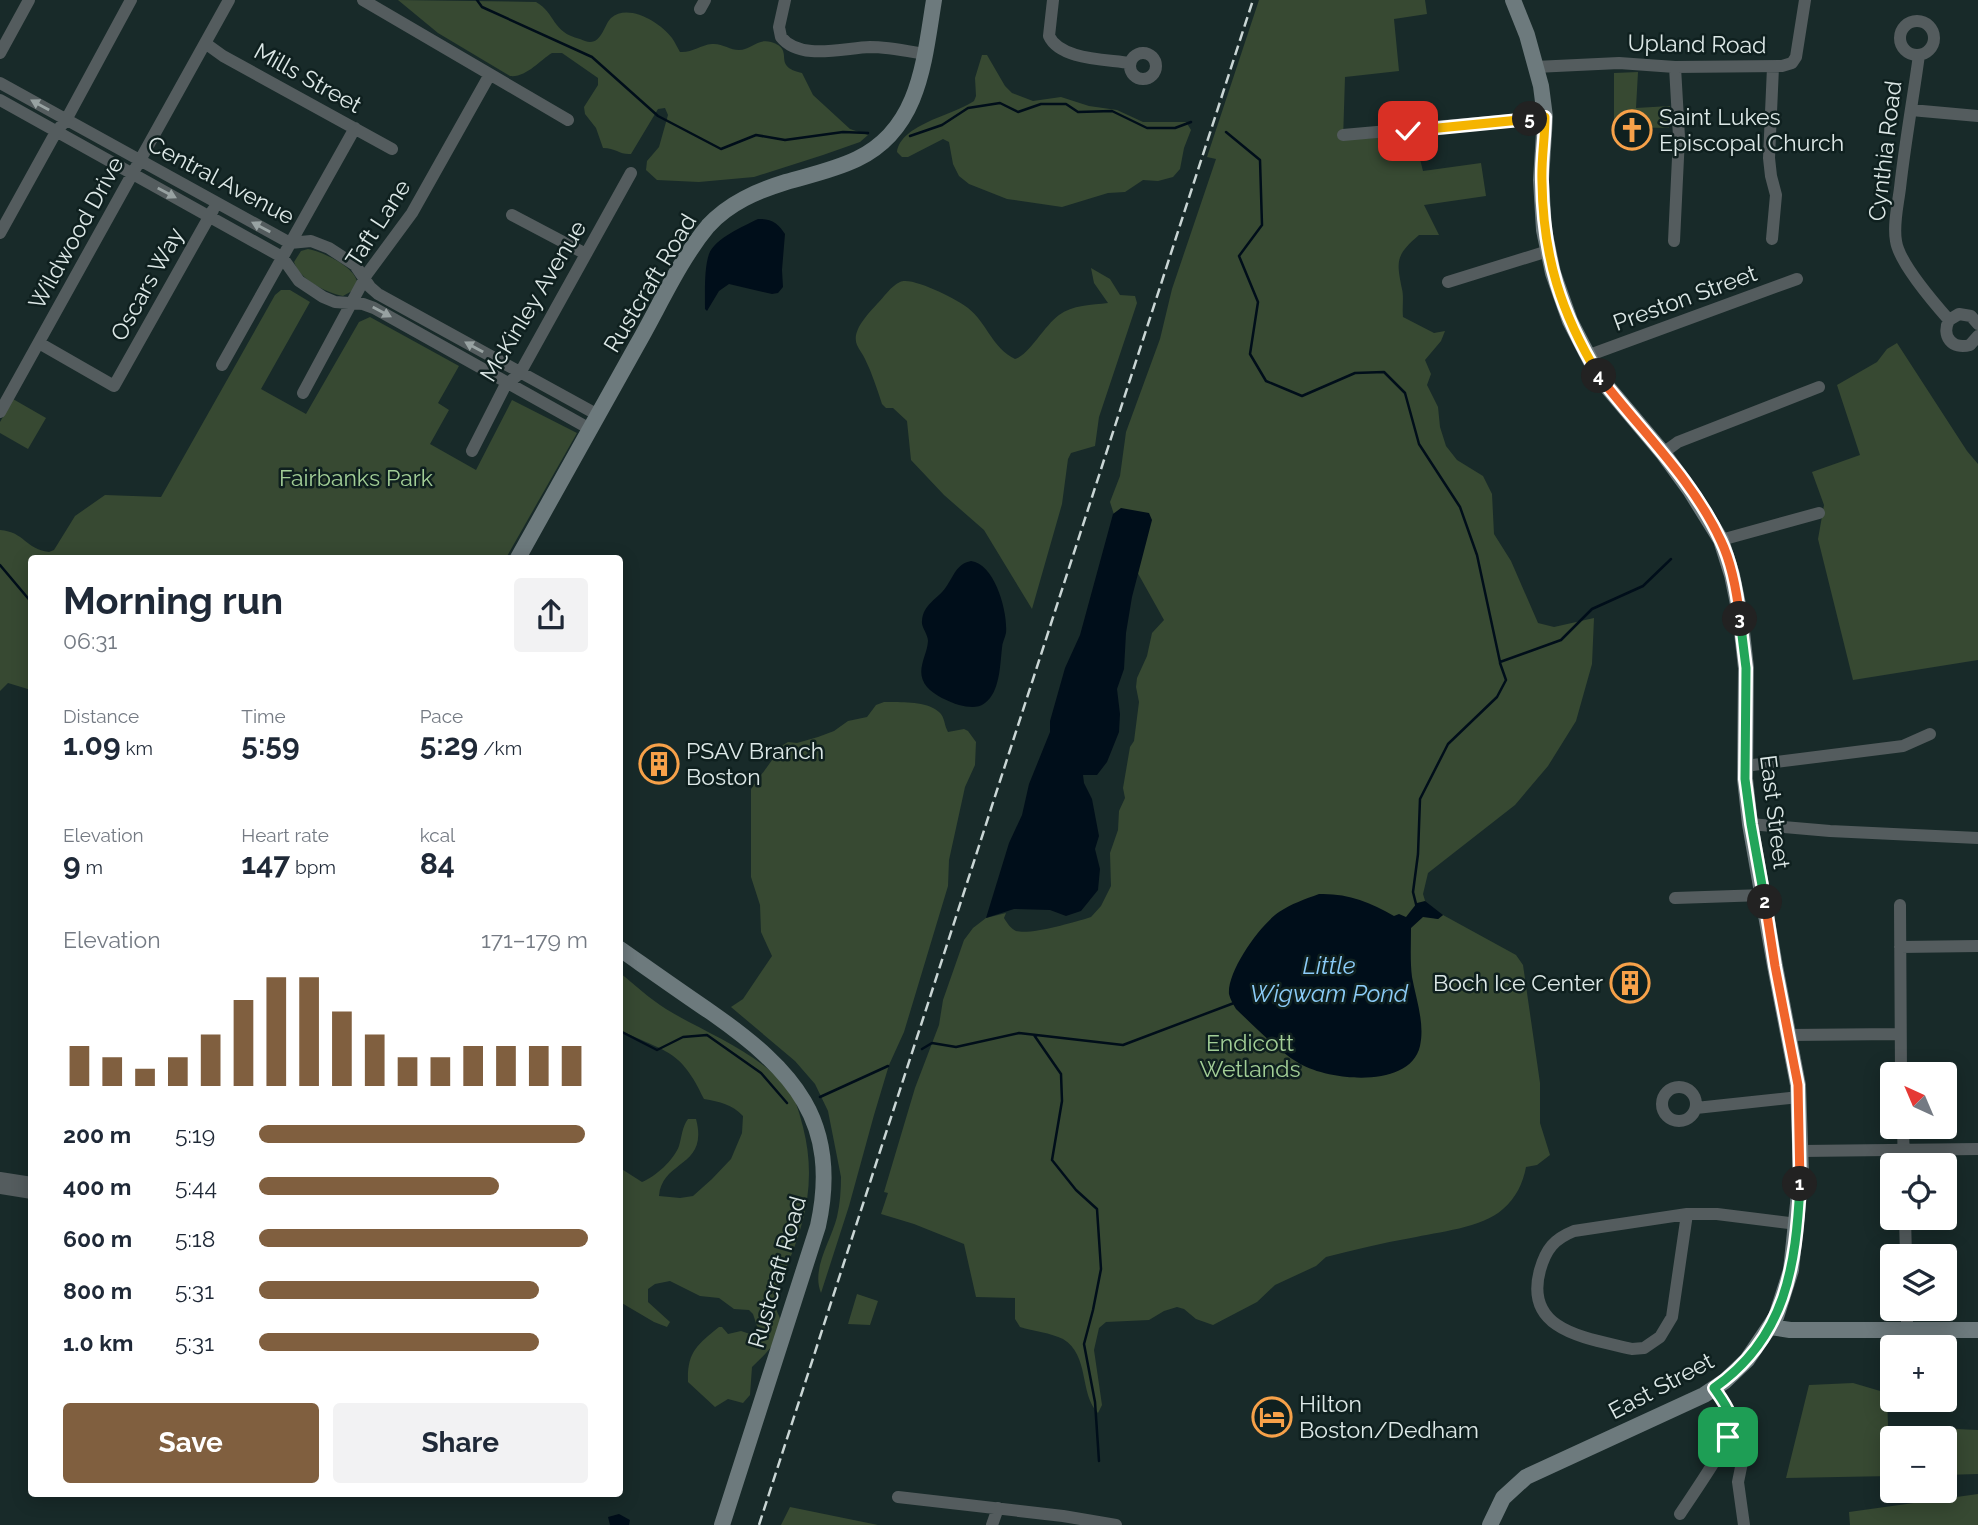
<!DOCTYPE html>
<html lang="en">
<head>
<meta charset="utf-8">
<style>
  :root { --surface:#fff; --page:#f2f2f3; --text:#1f2937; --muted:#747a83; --accent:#805f3f }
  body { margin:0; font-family:Raleway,sans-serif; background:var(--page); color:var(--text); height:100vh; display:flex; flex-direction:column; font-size:26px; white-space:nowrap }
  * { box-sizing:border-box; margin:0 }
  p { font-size:23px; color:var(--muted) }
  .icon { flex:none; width:38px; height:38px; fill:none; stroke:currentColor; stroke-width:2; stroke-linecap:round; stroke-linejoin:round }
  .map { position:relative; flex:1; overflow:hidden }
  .details { position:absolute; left:28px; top:555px; width:595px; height:942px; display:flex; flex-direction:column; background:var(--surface); border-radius:7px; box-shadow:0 4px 18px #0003 }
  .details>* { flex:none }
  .needle { width:46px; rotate:316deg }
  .controls { position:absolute; left:1880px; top:1062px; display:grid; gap:14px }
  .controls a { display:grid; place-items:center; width:77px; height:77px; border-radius:7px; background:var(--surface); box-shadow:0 4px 18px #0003; font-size:35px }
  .pin { position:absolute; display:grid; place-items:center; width:60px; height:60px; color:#fff; margin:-30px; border-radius:14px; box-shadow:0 4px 10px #0006 }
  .km { position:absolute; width:35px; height:35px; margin:-18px; border-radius:50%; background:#222; color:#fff; font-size:19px; line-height:35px; text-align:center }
  .round { display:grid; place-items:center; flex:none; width:74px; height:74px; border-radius:7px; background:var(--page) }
  .headline { display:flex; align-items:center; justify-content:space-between; height:119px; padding:0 35px }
  h1 { font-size:38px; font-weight:700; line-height:52px }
  .figures { display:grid; grid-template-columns:repeat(3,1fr); gap:10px; height:119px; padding:7px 35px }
  .figures div { display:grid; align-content:center }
  .figures b { font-size:30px; font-weight:700 }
  .figures small { font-size:19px; font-weight:400 }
  .figures p { font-size:19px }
  .chart { height:196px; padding:14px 35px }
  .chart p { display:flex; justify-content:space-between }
  .chart svg { width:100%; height:126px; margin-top:7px; stroke:var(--accent); stroke-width:6 }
  .cta { display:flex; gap:14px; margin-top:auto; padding:14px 35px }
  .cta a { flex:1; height:80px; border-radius:7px; background:var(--accent); color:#fff; font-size:28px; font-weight:700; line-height:80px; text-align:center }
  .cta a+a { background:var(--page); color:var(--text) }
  ul { padding:0 35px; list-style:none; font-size:23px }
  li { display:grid; grid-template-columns:112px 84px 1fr; align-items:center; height:52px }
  li i { height:18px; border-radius:9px; background:var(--accent) }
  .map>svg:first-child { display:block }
</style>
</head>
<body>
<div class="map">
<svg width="1978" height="1525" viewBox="0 0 1978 1525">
  <rect width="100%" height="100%" fill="#182a29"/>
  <path fill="#374932" d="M398 0 536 2C556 13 551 32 580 39 583 40 587 42 590 42 602 42 604 25 611 18 628 3 660 22 672 38 675 42 677 47 680 52 692 53 700 45 712 44 722 43 730 50 739 50 751 50 758 38 771 42 797 50 770 66 802 73L813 95 850 129 868 135 860 142 823 155 754 177 699 182 657 180 646 170 647 161 659 147 668 115 665 108 658 109 631 154C620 155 616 148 603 148L596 128 585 114 584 107 598 85V78L562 53H552C540 60 526 78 510 76L438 33Z
    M1259 0H1425L1427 14 1394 19 1399 71 1345 77 1343 140 1414 135 1423 171 1481 163 1486 196 1424 205 1439 235H1419C1396 255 1396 260 1402 289 1404 297 1402 308 1403 317L1434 333 1445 331 1441 341 1425 360 1431 374 1427 385 1438 407 1440 427 1446 446 1457 460 1483 476 1492 494 1494 534 1511 561 1538 623 1554 627 1594 618 1592 664 1576 721 1548 766 1515 805 1428 873 1423 894 1430 917 1438 919 1443 915 1516 955 1523 965 1540 1083V1123L1550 1155 1537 1165 1526 1167C1523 1183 1516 1198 1503 1209 1482 1228 1438 1232 1411 1238 1382 1243 1354 1250 1326 1257L1316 1266 1275 1285 1257 1302 1213 1325 1196 1319 1184 1309 1177 1307 1164 1311 1149 1320 1106 1322 1099 1328 1094 1350 1102 1405 1098 1413C1079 1394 1090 1355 1063 1339 1051 1333 1033 1331 1020 1327L1015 1319V1298L976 1297 964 1244 914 1224 881 1214 888 1193 884 1192 915 1088 939 1025 943 1000 964 940 973 928 986 918 1006 913 1004 918C1007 923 1011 929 1016 931 1031 935 1070 923 1085 919L1091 917 1101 906 1111 886 1110 853 1118 830 1119 811 1125 798 1123 788 1130 747 1134 741 1139 702 1136 687 1137 678 1147 656 1152 633 1164 620 1126 552 1110 502 1120 476 1126 432 1160 339 1172 289 1216 159 1207 157Z
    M982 55H987L1005 86 1012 93 1033 101 1061 97 1089 106 1117 110 1143 122H1186L1191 130 1184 148 1180 169 1173 177 1158 181 1143 180 1125 192 1108 193 1062 207 1007 199 969 184 959 176 953 164 949 142 943 139 908 157H902L897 152C901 124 954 115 974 101L976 96 975 78Z
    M1638 72 1636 108 1670 106 1669 128 1614 127V73Z
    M308 249C323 252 353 266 357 281L352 291 343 296C325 292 300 280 294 262L301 251Z
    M1091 268 1110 279 1120 295 1135 296 1137 303 1099 417 1095 446 1071 453 1068 459 1062 504 1032 609 984 530 944 495 911 460 907 421 893 408H886L882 404C877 389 872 373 865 359 863 354 859 350 857 345 851 331 868 314 877 304 884 297 891 286 900 282 912 276 958 300 968 308 987 323 992 348 1015 359 1029 355 1044 326 1059 315 1072 305 1092 305 1108 303L1094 283Z
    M281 290H290L310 302 261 389 306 414 359 322 370 317 459 366 438 403 449 410 430 444 476 470 512 400 577 433 506 558H32L31 690 8 683 0 691V530C25 532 25 549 49 552L54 550 75 516 105 495 161 497 275 295Z
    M1897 343 1967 451 1978 464V660L1853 680 1818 539 1824 505 1812 472 1860 455 1837 385 1877 362 1887 349Z
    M13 399 46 418 28 449 0 433V422Z
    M884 702C899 702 928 701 939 712 945 717 944 725 948 732L964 729 968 731 976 742 975 765 965 787 949 860 948 886 904 1032 889 1065 874 1115 849 1206 821 1293C811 1269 831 1241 837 1217 840 1204 841 1190 841 1177L828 1111 815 1084 795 1061 731 1007 743 999 772 956 761 932 760 905 751 877V789L783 745 788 742 797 743 818 737 834 731 848 721 867 717 876 705Z
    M620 973C635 985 650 999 666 1009 705 1033 762 1053 790 1092 797 1102 800 1116 803 1127 817 1182 805 1226 782 1277 778 1285 774 1299 776 1308 777 1313 781 1318 781 1323 781 1341 764 1355 752 1367L750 1395 743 1403 728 1399 715 1407 688 1382C687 1352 697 1345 719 1327H722L728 1334 741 1331 753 1335 758 1329 753 1314 749 1310 734 1309 719 1298 700 1296 670 1281 655 1284 648 1289V1302L670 1322 667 1327 654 1322 620 1302V1168L642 1182C655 1177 674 1160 679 1146 682 1136 682 1127 688 1119H696C709 1168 662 1159 659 1196L680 1198 693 1196 712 1179 731 1159 742 1133 743 1116C732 1104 720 1102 704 1099 680 1048 666 1053 620 1030Z
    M857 1294 878 1301 870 1325 848 1324Z
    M1853 1383 1887 1393 1888 1426 1978 1430V1474L1944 1475V1438H1892V1476L1786 1478 1809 1385Z
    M1978 1494V1525H1850L1849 1512Z
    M790 1507 878 1525H781Z"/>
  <path fill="#000e1a" d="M758 219C771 218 779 224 785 234L782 270 783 287 778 293 772 294 729 284 719 291 707 311 705 309C705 293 704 268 709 254 715 238 744 226 758 219Z
    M1121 508 1149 513 1152 520 1132 597 1126 633 1124 669 1117 689 1120 714 1119 732 1107 762 1097 775H1083L1084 783 1092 799 1099 836 1095 849 1100 869 1098 890 1081 911 1066 916 1050 910 1014 909 986 918 1009 843 1022 815 1029 784 1050 732V721L1065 668 1080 635 1113 514Z
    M971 561C995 564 1008 612 1006 633 1005 638 1002 643 1002 648 1000 665 1000 692 985 703 977 709 968 707 959 705 949 702 934 695 927 687 914 671 927 657 928 641 928 634 921 627 922 621 923 604 938 599 946 587 954 576 956 564 971 561Z
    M1319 894C1347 893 1370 902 1394 916L1399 914 1406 917 1417 903 1425 901 1443 915 1438 919 1423 917 1411 928C1411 944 1410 961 1412 977 1416 999 1425 1023 1420 1046 1410 1090 1326 1081 1297 1062 1275 1048 1255 1027 1236 1009 1233 1004 1230 999 1229 994 1227 971 1260 925 1279 912 1291 904 1305 899 1319 894Z
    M619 1514 630 1520 629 1525H610L608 1517Z"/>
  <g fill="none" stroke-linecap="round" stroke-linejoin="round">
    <path stroke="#000e1a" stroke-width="2.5" d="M477 0 482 7 592 57 658 116 721 149 756 135 785 140 843 132 868 133
      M1226 132 1260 160 1262 225 1239 256 1258 302 1250 354 1266 381 1302 396 1355 373 1384 372 1405 393 1419 444 1460 507 1477 555 1500 662 1561 640 1592 609 1643 586 1671 559
      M910 136 942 125 968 108 1000 103 1018 112 1041 104H1066L1078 112 1112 111 1147 128H1175L1191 122
      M0 565 32 603
      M1417 908 1413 892 1418 854 1420 799 1448 744 1497 697 1506 680 1500 663
      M620 1031 657 1050 683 1037 707 1035 761 1073 787 1103
      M1034 1035 1061 1074 1062 1101 1052 1160 1076 1190 1097 1209 1101 1269 1093 1310 1084 1344 1095 1402 1099 1461
      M922 1049 932 1043 956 1047 1019 1033 1123 1045 1234 1003
      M820 1097 888 1066"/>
    <path stroke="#545c5e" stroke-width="12" d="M363 0 568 120
      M785 0 779 27 781 37C800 61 843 48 870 47 888 47 907 51 925 54
      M1053 0 1049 36C1060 60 1106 59 1130 63
      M700 9 705 0
      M1900 38a17 17 0 1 1 34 0a17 17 0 1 1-34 0Z
      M205 43 223 56 392 149
      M0 53 29 0
      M1130 66a13 13 0 1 1 26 0a13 13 0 1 1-26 0Z
      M1919 55C1913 99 1905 143 1900 188 1898 205 1893 224 1896 241 1899 263 1934 303 1949 320
      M1535 67 1619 63 1675 67 1782 66 1792 63 1796 57 1805 0
      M0 83 290 243 311 241 329 248 355 265 370 287 378 294 598 415
      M0 100 282 257 299 281 323 297 335 302 363 304 374 308 590 429
      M1911 110 1978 116
      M1343 135 1545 117
      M512 215 586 254
      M0 233 56 132 66 120 131 0
      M1772 239 1776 195 1771 176 1769 158 1773 67
      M1674 241 1679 137 1675 67
      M1448 282 1548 251
      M1978 324 1971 316 1959 314 1949 320C1941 336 1952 350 1970 345L1978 336
      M39 343 114 386 213 210
      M1587 356 1797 279
      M222 365 355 128
      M303 393 367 274 412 213 489 76
      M0 412 229 0
      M472 451 505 386 520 373 631 173
      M1663 453 1678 442 1819 387
      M1721 540 1819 513
      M1745 766 1903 746 1930 734
      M1750 824 1830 831 1978 838
      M1675 898 1764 895
      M1900 905 1901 1074
      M1900 947 1978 946
      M1789 1035 1899 1034
      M1662 1104a17 17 0 1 1 34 0a17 17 0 1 1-34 0Z
      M1696 1108 1799 1097
      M1903 1127 1904 1166
      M1801 1151 1978 1149
      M0 1178 32 1183
      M0 1188 32 1193
      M1687 1214 1672 1317 1660 1337 1644 1348 1632 1349C1588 1338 1523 1332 1540 1270 1546 1249 1554 1239 1574 1231L1687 1214H1717L1797 1224
      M1905 1218 1906 1256
      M1907 1309V1330
      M1733 1426 1748 1433 1738 1482 1744 1525
      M898 1497 1063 1516 1116 1525
      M1680 1514C1691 1497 1733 1438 1733 1422 1732 1411 1720 1398 1714 1388
      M992 1525 998 1508"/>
    <path stroke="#6d7a7d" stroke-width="16" d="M518 558C558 487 598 416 637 345 660 305 679 261 708 226 729 203 757 191 786 182 810 175 834 170 857 159 920 129 924 61 934 0
      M620 949C650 970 681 992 712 1013 793 1070 841 1121 818 1226L722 1525
      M1771 1327 1790 1330H1978
      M1490 1525 1503 1498 1526 1477 1704 1395 1725 1381 1747 1360 1776 1317 1791 1270 1801 1175 1798 1085 1775 966 1750 824 1745 779 1746 668 1740 614 1732 575 1721 540 1690 490 1663 453 1599 377 1570 321 1553 273 1544 230 1541 180 1545 117 1541 86 1527 35 1513 0"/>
    <path stroke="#c9d5d4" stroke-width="2.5" stroke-dasharray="10 5" stroke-linecap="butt" d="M759 1525 1253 0"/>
  </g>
  <defs><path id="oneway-solid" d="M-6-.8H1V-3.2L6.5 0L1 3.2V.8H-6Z" transform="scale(1.75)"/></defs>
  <g fill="#98a2a2">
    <use href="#oneway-solid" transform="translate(40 105) rotate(-151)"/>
    <use href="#oneway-solid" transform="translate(167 193) rotate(28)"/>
    <use href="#oneway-solid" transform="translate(261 227) rotate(-152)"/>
    <use href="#oneway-solid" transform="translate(382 312) rotate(28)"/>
    <use href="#oneway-solid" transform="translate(474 347) rotate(-151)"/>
  </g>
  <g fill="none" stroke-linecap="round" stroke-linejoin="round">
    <g stroke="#fff" stroke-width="14">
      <path id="split-1" d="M1728 1437C1737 1418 1725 1404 1714 1388 1786 1338 1796 1266 1800 1184"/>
    </g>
    <g stroke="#fff" stroke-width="14">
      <path id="split-2" d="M1765 902 1775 966 1798 1085 1800 1184"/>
    </g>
    <g stroke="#fff" stroke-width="14">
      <path id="split-3" d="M1740 619 1746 668 1745 779 1751 824 1765 902"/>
    </g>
    <g stroke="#fff" stroke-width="14">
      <path id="split-4" d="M1599 376C1640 430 1692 478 1721 541 1732 564 1737 593 1740 619"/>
    </g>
    <g stroke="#fff" stroke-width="14">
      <path id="split-5" d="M1530 119 1545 117C1545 139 1541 160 1542 182 1543 257 1561 313 1599 376"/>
    </g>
    <g stroke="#fff" stroke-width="14">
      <path id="split-6" d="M1408 131 1530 119"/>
    </g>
    <use href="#split-1" stroke="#22a559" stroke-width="9"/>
    <use href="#split-2" stroke="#f0652b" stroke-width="9"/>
    <use href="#split-3" stroke="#22a559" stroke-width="9"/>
    <use href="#split-4" stroke="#f0652b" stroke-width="9"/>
    <use href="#split-5" stroke="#f5b400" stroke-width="9"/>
    <use href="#split-6" stroke="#f5b400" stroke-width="9"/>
  </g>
  <defs>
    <g id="church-ring" transform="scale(2.0125)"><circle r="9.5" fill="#0f201f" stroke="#f7a149" stroke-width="1.5"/><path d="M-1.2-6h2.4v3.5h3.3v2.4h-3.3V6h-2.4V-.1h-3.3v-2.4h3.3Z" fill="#f7a149"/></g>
    <g id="building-ring" transform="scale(2.0125)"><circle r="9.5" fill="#0f201f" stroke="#f7a149" stroke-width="1.5"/><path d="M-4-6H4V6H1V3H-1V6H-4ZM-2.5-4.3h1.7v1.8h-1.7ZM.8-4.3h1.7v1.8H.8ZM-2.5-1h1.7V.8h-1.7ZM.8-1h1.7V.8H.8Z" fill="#f7a149"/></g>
    <g id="hotel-ring" transform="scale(2.0125)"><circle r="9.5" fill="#0f201f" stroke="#f7a149" stroke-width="1.5"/><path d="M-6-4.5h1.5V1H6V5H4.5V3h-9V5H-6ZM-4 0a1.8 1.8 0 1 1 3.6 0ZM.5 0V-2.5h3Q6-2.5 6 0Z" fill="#f7a149"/></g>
  </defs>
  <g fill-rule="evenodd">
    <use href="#church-ring" x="1632" y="130"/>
    <use href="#building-ring" x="659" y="764"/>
    <use href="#building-ring" x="1630" y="983"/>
    <use href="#hotel-ring" x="1272" y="1417"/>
  </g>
  <g text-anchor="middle" stroke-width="5" stroke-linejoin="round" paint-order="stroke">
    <g font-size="23" fill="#dde8e7" stroke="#0f201f">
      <text transform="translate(1697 44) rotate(1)" y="8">Upland Road</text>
      <text transform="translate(308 78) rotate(29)" y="8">Mills Street</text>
      <text transform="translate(1885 151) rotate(-83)" y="8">Cynthia Road</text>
      <text transform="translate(221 180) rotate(28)" y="8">Central Avenue</text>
      <text transform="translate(378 223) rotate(-57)" y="8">Taft Lane</text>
      <text transform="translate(76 233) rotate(-61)" y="8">Wildwood Drive</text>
      <text transform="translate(650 283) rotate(-59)" y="8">Rustcraft Road</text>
      <text transform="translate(147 284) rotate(-61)" y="8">Oscars Way</text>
      <text transform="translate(1685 298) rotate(-20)" y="8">Preston Street</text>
      <text transform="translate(533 301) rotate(-59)" y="8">McKinley Avenue</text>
      <text transform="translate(1775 812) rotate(83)" y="8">East Street</text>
      <text transform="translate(777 1272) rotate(-74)" y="8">Rustcraft Road</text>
      <text transform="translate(1661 1386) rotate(-28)" y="8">East Street</text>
    </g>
    <g font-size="23" fill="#dde8e7" stroke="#0f201f" text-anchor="start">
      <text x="1659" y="125">Saint Lukes<tspan x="1659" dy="26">Episcopal Church</tspan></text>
      <text x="686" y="759">PSAV Branch<tspan x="686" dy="26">Boston</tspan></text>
      <text x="1603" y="991" text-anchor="end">Boch Ice Center</text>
      <text x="1299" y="1412">Hilton<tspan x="1299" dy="26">Boston/Dedham</tspan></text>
    </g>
    <g font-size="23" fill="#a2ce96" stroke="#0f201f">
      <text x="356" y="486">Fairbanks Park</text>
      <text x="1250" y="1051">Endicott<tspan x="1250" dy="26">Wetlands</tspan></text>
    </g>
    <g font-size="24" font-style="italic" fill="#8cccf9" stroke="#0f201f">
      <text x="1329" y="974">Little<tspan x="1329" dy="28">Wigwam Pond</tspan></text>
    </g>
  </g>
</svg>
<div class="controls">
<a><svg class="needle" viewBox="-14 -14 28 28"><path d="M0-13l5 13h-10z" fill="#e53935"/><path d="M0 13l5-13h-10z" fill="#747a83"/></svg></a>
<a><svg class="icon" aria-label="locate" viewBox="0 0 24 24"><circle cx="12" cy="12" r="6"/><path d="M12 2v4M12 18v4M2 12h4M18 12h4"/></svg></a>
<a><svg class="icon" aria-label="layers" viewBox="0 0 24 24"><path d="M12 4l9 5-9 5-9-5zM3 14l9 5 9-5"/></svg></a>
<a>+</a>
<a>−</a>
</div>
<div class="pin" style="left:1728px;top:1437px;background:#1e9e55"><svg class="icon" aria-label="arrive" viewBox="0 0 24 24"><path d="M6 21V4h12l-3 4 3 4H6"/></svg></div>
<div class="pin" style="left:1408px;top:131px;background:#d93025"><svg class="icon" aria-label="check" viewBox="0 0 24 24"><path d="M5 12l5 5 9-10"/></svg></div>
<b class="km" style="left:1800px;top:1184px">1</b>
<b class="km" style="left:1765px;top:902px">2</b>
<b class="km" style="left:1740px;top:619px">3</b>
<b class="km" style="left:1599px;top:376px">4</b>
<b class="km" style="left:1530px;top:119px">5</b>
<section class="details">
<div class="headline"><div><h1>Morning run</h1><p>06:31</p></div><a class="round"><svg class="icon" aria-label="share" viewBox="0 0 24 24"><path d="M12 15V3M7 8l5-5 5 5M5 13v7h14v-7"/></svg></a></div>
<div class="figures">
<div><p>Distance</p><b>1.09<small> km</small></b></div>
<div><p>Time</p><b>5:59</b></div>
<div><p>Pace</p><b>5:29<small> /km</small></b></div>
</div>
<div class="figures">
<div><p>Elevation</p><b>9<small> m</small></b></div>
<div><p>Heart rate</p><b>147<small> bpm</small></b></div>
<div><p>kcal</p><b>84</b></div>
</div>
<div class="chart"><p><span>Elevation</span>171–179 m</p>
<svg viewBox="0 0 160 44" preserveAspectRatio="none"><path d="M5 44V30M15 44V34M25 44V38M35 44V34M45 44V26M55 44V14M65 44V6M75 44V6M85 44V18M95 44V26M105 44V34M115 44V34M125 44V30M135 44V30M145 44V30M155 44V30"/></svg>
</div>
<ul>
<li><b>200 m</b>5:19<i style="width:99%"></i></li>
<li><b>400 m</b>5:44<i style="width:73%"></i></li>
<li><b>600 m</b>5:18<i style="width:100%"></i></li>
<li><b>800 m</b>5:31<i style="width:85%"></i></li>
<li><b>1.0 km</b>5:31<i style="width:85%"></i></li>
</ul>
<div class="cta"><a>Save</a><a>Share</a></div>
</section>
</div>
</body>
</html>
